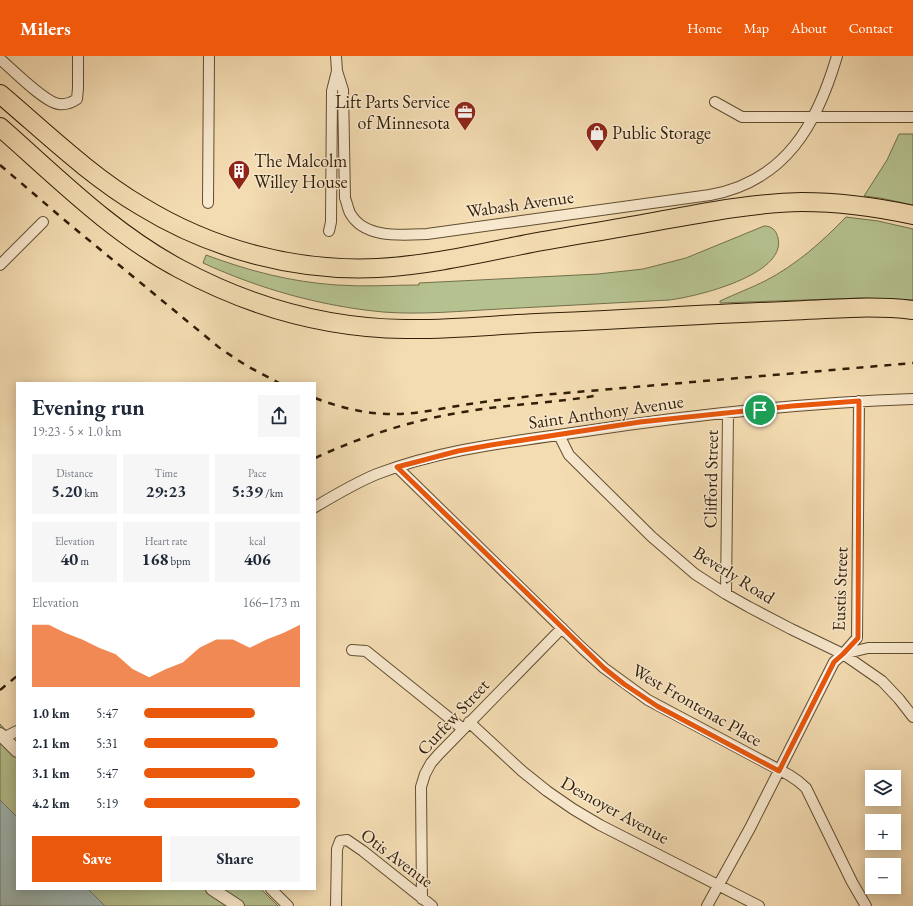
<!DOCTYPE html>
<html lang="en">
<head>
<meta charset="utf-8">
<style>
  :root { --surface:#fff; --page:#f6f6f7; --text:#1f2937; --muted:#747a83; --accent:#ea580c }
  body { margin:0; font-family:"EB Garamond",serif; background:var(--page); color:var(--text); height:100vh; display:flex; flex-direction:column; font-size:15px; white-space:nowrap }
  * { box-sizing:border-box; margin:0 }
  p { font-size:13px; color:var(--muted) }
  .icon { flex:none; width:22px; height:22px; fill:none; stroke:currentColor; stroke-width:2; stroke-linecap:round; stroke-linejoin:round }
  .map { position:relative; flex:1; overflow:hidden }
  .panel { position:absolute; left:16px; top:326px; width:300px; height:508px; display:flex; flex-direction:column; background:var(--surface); border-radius:0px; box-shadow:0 2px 10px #0003 }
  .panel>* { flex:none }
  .fabs { position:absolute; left:865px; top:714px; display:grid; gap:8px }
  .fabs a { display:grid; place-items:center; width:36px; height:36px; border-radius:0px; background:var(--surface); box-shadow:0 2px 10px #0003; font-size:20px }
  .pin { position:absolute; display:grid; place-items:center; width:34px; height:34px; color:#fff; margin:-17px; border:2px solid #fff; border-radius:50%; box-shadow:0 1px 4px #0007 }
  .round { display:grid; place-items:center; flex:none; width:42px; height:42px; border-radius:0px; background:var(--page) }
  .head { display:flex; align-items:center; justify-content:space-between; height:68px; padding:0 16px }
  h1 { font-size:22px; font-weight:700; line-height:30px }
  .stats { display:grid; grid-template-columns:repeat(3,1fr); gap:6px; height:68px; padding:4px 16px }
  .stats div { display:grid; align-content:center; border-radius:0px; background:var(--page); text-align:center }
  .stats b { font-size:17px; font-weight:700 }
  .stats small { font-size:11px; font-weight:400 }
  .stats p { font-size:11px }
  .chart { height:112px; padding:8px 16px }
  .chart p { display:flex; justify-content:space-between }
  .chart svg { width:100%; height:72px; margin-top:4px; fill:var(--accent); opacity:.7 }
  .action { display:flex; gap:8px; margin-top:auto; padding:8px 16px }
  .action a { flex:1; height:46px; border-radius:0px; background:var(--accent); color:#fff; font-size:16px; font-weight:700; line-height:46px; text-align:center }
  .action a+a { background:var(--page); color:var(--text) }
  ul { padding:0 16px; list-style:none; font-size:13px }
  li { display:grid; grid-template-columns:64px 48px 1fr; align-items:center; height:30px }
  li i { height:10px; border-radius:5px; background:var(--accent) }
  header { display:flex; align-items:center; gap:24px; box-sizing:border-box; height:56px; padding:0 20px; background:var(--accent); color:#fff }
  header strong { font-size:19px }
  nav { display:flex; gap:22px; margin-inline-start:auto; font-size:14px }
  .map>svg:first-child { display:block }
</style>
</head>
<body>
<header>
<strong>Milers</strong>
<nav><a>Home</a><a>Map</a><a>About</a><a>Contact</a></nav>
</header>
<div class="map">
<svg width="913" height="850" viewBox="0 0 913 850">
  <rect width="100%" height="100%" fill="#f4dcb2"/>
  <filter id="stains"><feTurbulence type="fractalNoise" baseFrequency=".005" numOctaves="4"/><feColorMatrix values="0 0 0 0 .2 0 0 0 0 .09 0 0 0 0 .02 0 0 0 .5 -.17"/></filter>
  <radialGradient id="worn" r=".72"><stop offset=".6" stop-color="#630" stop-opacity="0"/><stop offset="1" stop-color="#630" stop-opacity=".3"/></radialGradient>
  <path fill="#b5c290" stroke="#72704c" d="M899 78H913V149L880 142 864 140 887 104Z
    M846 161 878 165 913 173V244L860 242 720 247V245C735 238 751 232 765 225 796 209 822 186 846 161Z
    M764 170C772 170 776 174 778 182 787 219 695 241 669 244 613 247 557 250 500 253 461 255 422 259 383 256 320 250 260 233 203 207L206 199C249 215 291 226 337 229 364 231 392 229 419 229V227L598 218 643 213 686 202Z
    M0 668 17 686V767L0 751Z
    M85 833H261L278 850H102Z"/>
  <path fill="#9fb9b6" stroke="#737b70" d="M0 744 17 761V833H88L105 850H0Z"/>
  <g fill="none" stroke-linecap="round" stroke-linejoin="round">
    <g stroke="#614e32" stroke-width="12">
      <path id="minor" d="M0 3C12 13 45 47 59 48 66 49 71 47 77 43L78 32V0
        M337 15 343 34 345 142C347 147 348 153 350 157 364 183 402 179 427 178L710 139C786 125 817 68 837 0
        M715 46 742 61H913
        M208 147 209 0
        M329 175 331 166 332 35 337 15 336 0
        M0 209 43 166
        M559 379 569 399 652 481 695 518 726 538 749 551 791 573 843 598 882 625 899 643 913 661
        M397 411 583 593 604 612 648 644 789 719 798 725 806 732 852 826 866 850
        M315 451C335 439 355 427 377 418 442 393 511 386 579 376 690 359 801 347 913 343
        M726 538 728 357
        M352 594 366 595 463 673
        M843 598 868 592H913
        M469 666 522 715 547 735 573 753 600 769 759 850
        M3 682 17 675
        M271 833 288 850
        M422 843 421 731 425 718 431 707 438 699 562 572
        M336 850 337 793 340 785 347 784 363 795 432 850
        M707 850 750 772 834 606 843 598 857 582 859 345"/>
    </g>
    <g stroke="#614e32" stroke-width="14">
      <path id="tertiary" d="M0 678 17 695
        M212 833 238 850"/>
    </g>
    <g stroke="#301e07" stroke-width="20">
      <path id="motorway" d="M0 38C45 76 90 120 141 150 211 193 295 216 378 212 430 209 481 197 532 187 570 180 609 174 647 167 698 158 750 147 802 146 839 146 876 151 913 159
        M0 71C57 121 112 177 180 213 249 250 326 272 405 273 449 274 493 269 537 267 620 264 703 258 786 255 828 253 871 249 913 254"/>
    </g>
    <use href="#minor" stroke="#f8e8cd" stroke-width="10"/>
    <use href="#tertiary" stroke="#f8e8cd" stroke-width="12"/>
    <use href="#motorway" stroke="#f4dcb2" stroke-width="18"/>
    <path stroke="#301e07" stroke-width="2.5" stroke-dasharray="7 7" stroke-linecap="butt" d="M0 109 68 167 221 293 247 310 279 327
      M315 342C338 351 362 357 387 358 408 359 429 355 451 351 481 346 511 342 542 339L913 307
      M315 402C365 379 416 363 470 355 511 348 553 347 594 340
      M0 634 17 620"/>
  </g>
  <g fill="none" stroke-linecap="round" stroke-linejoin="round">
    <g stroke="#fff" stroke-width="8">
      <path id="route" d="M859 345 858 582 843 598 834 606 779 715 657 650 624 628 604 612 397 411 458 395 491 389 640 366 792 350Z"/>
    </g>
    <use href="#route" stroke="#ea580c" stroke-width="5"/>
  </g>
  <defs>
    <g id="office-pin" transform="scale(1.15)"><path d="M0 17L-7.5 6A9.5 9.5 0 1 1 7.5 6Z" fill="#8f2418" stroke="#f8e8cd"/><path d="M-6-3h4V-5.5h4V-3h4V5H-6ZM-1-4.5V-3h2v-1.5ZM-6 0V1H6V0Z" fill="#fff"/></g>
    <g id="shop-pin" transform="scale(1.15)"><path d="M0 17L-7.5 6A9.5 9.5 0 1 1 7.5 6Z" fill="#8f2418" stroke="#f8e8cd"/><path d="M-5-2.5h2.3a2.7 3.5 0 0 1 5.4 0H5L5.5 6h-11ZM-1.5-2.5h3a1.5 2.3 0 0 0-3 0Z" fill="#fff"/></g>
    <g id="building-pin" transform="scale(1.15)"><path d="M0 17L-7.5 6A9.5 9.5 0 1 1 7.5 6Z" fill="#8f2418" stroke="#f8e8cd"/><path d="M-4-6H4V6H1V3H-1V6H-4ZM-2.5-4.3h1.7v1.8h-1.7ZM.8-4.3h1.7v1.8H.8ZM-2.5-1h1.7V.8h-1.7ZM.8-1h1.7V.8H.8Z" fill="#fff"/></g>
  </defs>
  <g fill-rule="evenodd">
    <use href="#office-pin" x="465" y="56"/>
    <use href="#shop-pin" x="597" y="77"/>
    <use href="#building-pin" x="239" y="115"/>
  </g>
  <g text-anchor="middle" stroke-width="3" stroke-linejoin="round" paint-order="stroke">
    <g font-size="18" fill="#301e07" stroke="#f8e8cd" text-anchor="start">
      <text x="450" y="52" text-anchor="end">Lift Parts Service<tspan x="450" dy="21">of Minnesota</tspan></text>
      <text x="612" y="83">Public Storage</text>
      <text x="254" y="111">The Malcolm<tspan x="254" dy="21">Willey House</tspan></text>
    </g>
    <g font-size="18" fill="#301e07" stroke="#f8e8cd">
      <text transform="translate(520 148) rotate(-8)" y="6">Wabash Avenue</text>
      <text transform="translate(606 356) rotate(-8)" y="6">Saint Anthony Avenue</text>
      <text transform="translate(711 423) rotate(-89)" y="6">Clifford Street</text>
      <text transform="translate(734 519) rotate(32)" y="6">Beverly Road</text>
      <text transform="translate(840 533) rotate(-88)" y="6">Eustis Street</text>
      <text transform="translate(697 649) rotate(30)" y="6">West Frontenac Place</text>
      <text transform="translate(453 661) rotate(-47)" y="6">Curfew Street</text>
      <text transform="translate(615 754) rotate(29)" y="6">Desnoyer Avenue</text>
      <text transform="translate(397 802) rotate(37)" y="6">Otis Avenue</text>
    </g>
  </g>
  <rect width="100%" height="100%" filter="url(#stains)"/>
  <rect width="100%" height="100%" fill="url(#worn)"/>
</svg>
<div class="fabs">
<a><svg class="icon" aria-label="layers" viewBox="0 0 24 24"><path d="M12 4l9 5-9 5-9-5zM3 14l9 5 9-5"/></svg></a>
<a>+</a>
<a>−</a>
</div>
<div class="pin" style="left:760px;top:354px;background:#1e9e55"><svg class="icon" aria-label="arrive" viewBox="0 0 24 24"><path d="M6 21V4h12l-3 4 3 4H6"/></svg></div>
<section class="panel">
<div class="head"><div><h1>Evening run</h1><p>19:23 · 5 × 1.0 km</p></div><a class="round"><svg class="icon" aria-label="share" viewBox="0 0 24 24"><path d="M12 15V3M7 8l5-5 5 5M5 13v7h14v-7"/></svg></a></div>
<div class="stats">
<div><p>Distance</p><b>5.20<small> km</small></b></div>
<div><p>Time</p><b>29:23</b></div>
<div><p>Pace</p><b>5:39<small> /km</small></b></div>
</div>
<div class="stats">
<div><p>Elevation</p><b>40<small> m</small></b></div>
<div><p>Heart rate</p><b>168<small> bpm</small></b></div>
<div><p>kcal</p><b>406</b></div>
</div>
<div class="chart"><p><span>Elevation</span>166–173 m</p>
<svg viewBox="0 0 160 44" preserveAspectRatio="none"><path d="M0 44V6L10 6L20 11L30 15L40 20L50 24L60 33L70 38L80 33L90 29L100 20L110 15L120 15L130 20L140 15L150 11L160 6V44z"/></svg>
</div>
<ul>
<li><b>1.0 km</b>5:47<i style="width:71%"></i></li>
<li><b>2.1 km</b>5:31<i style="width:86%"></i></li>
<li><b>3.1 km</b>5:47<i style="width:71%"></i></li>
<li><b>4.2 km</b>5:19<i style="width:100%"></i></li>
</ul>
<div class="action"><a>Save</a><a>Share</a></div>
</section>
</div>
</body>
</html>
